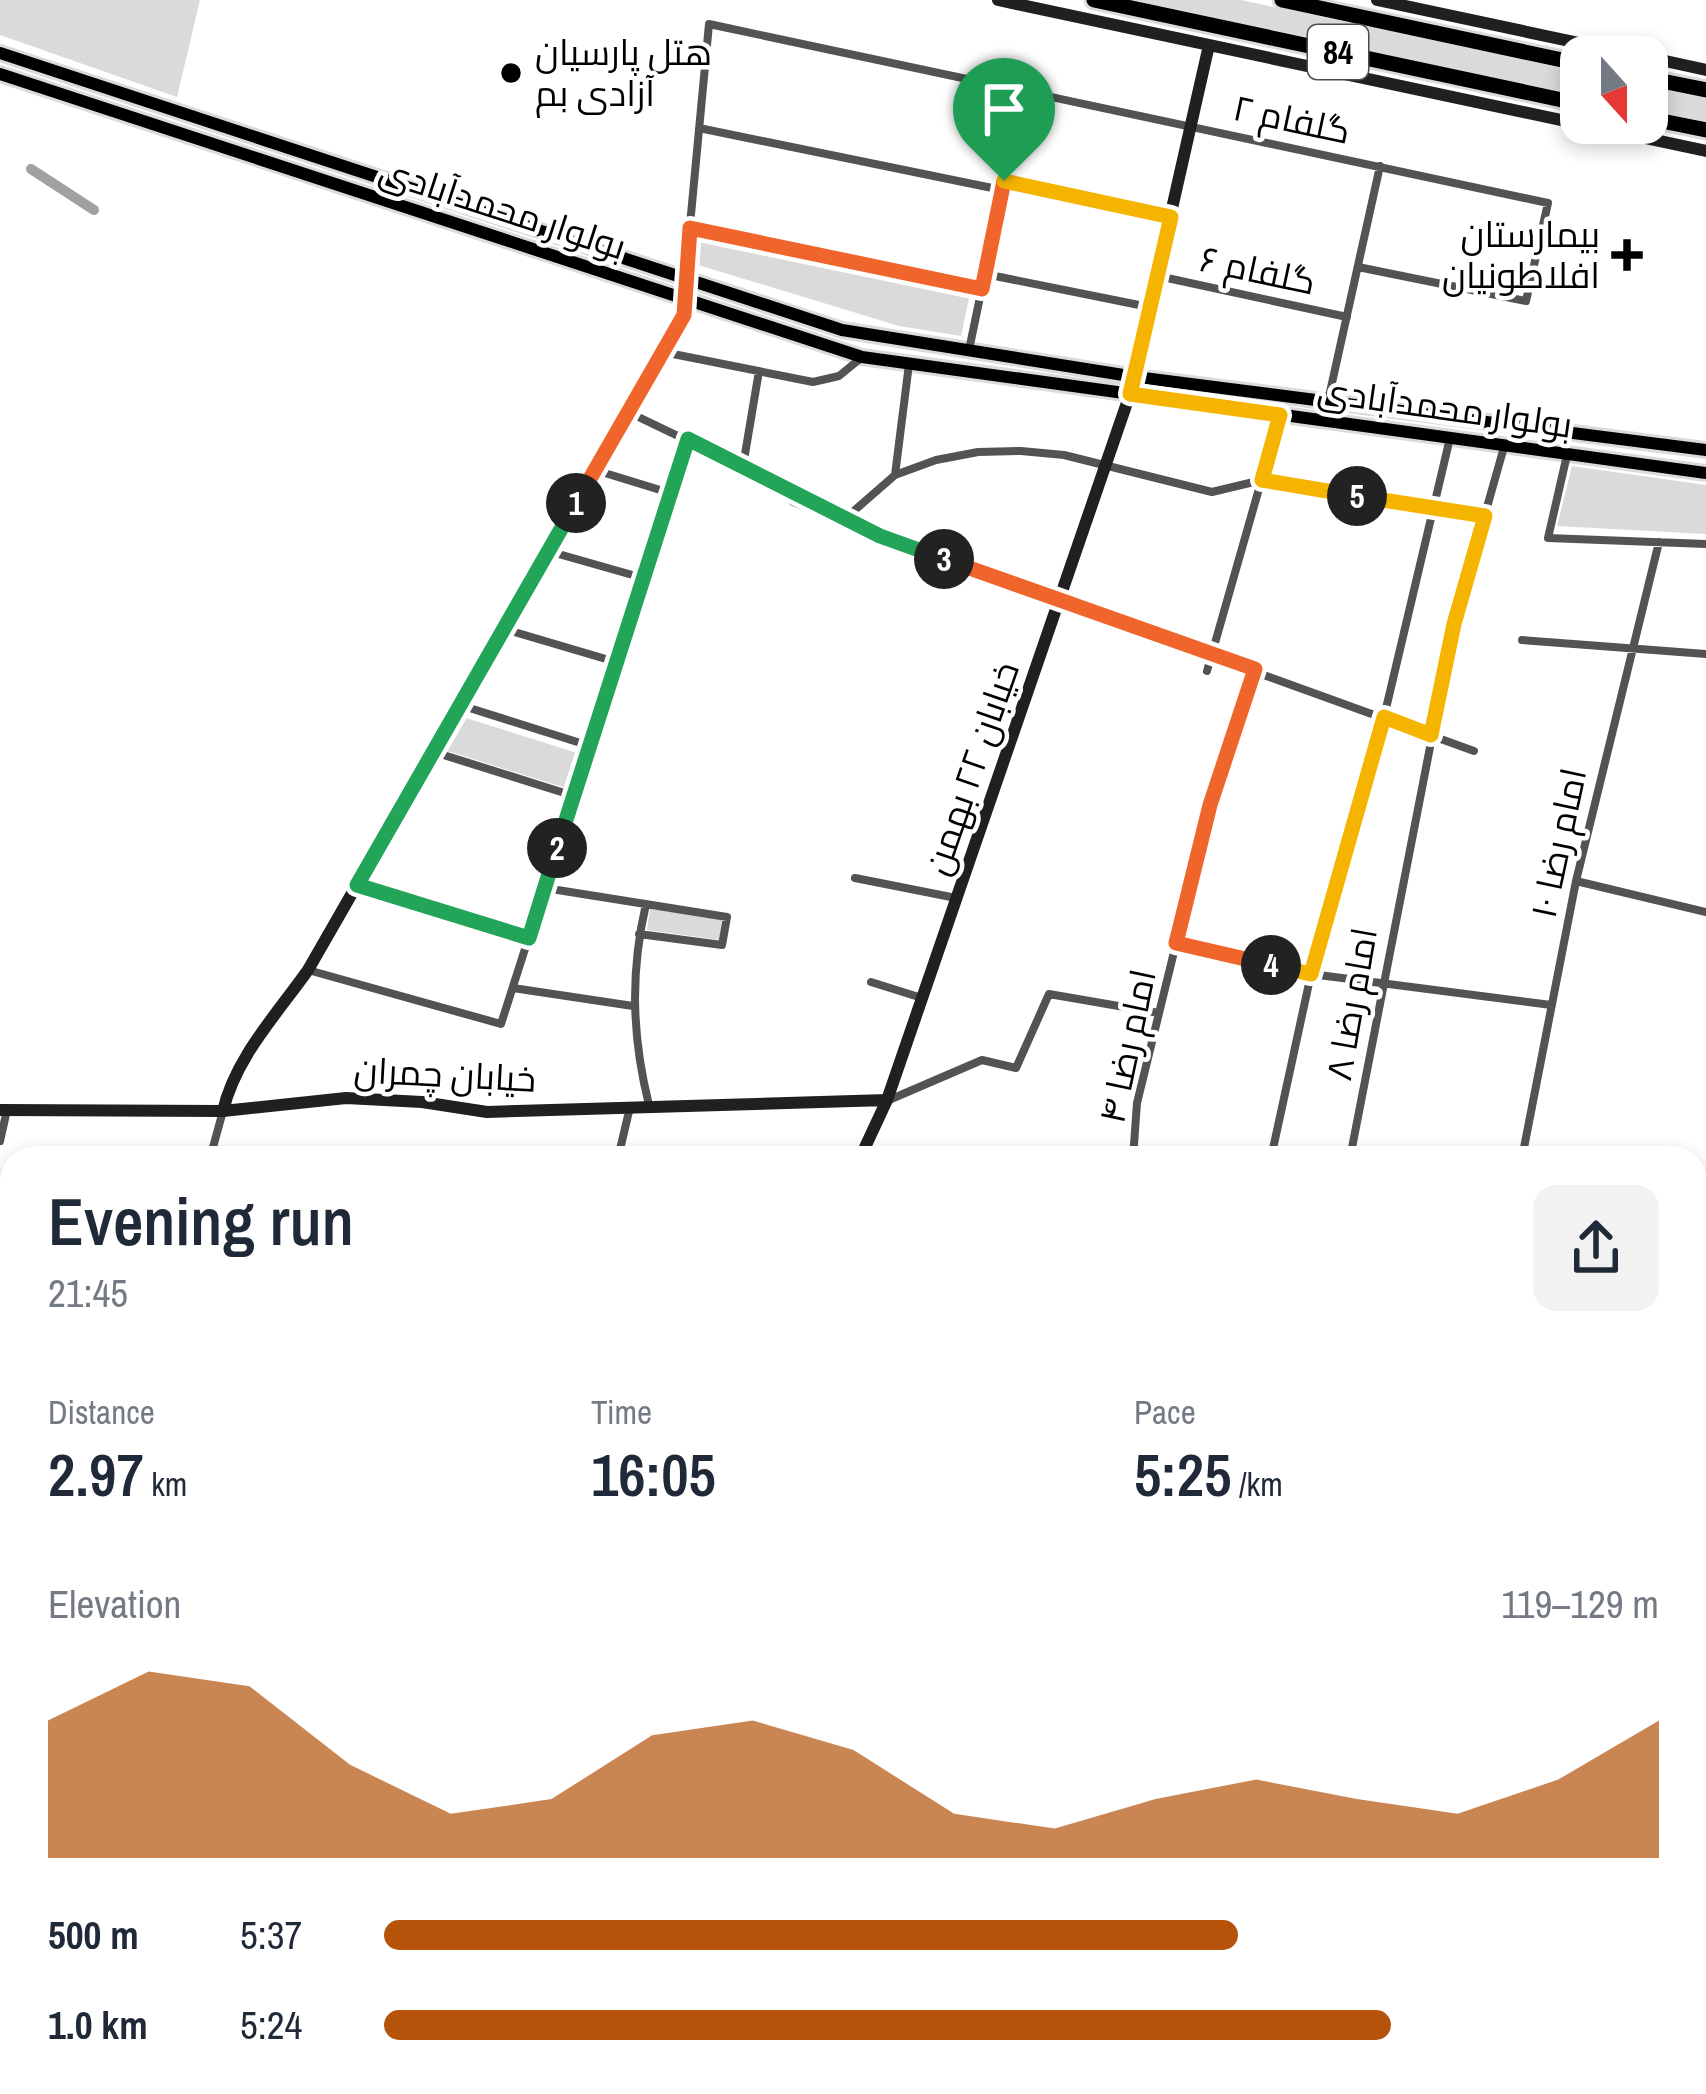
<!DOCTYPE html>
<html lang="en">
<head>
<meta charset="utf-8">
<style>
  :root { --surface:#fff; --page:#f2f2f3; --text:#1f2937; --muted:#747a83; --accent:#b45309 }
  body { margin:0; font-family:"Archivo Narrow",Cairo,sans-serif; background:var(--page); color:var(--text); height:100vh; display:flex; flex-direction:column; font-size:45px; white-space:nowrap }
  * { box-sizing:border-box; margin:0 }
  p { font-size:39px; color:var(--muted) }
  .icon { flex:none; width:66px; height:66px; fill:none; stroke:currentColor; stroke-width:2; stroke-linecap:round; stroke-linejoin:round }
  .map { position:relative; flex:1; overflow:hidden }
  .side { position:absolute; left:0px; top:1146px; width:1707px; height:948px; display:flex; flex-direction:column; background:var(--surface); border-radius:36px 36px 0 0; box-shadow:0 6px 18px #0003 }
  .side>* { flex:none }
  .needle { width:78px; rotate:159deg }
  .tools { position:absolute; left:1560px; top:36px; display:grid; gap:24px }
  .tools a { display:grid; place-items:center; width:108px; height:108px; border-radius:24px; background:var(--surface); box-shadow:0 6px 18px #0003; font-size:60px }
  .pin { position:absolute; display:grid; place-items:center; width:102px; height:102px; color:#fff; margin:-123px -51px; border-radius:50% 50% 50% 0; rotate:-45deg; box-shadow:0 0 12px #0007 }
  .pin .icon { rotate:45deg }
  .km { position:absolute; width:60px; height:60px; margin:-30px; border-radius:50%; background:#222; color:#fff; font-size:33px; line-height:60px; text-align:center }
  .round { display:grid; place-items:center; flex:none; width:126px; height:126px; border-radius:24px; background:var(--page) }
  .headline { display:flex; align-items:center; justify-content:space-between; height:204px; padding:0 48px }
  h1 { font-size:66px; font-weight:600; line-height:90px }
  .stats { display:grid; grid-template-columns:repeat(3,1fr); gap:18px; height:204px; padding:12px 48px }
  .stats div { display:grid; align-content:center }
  .stats b { font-size:60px; font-weight:600 }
  .stats small { font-size:33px; font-weight:400 }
  .stats p { font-size:33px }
  .chart { height:336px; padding:24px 48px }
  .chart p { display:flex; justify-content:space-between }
  .chart svg { width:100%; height:216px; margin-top:12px; fill:var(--accent); opacity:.7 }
  ul { padding:0 48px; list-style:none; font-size:39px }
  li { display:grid; grid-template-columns:192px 144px 1fr; align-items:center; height:90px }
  li i { height:30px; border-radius:15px; background:var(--accent) }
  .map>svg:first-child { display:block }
</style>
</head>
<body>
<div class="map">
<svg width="1706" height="2094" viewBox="0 0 1706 2094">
  <rect width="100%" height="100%" fill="#fff"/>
  <path fill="#dadada" d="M0 0H200L177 97 0 35Z
    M1135 0H1241L1581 73V95Z
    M1647 87 1706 99V122L1647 109Z
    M698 237 970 294 961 336 899 326 695 264Z
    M1572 466 1706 485V534L1557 526Z
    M460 716 577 753 566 788 441 749Z
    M650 909 722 919 719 940 647 930Z"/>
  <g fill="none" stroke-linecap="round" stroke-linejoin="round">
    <path stroke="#a1a1a1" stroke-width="10" d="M31 169 94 210
      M793 501 822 512"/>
    <g stroke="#dbdbdb" stroke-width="18">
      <path id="primary" d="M0 53 842 330 1136 377 1706 450
        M0 74 862 357 1706 473"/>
    </g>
    <g stroke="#dbdbdb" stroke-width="21">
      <path id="highway" d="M1094 0 1581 104
        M1282 0 1581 64
        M1647 78 1706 90
        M1647 118 1706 130"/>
    </g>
    <path stroke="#535353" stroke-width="8" d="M699 128 1002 190
      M1004 181 1170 217
      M690 228 982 289
      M985 274 1149 307
      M1158 276 1347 317
      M685 278 709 24 1548 203 1526 301 1358 267
      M969 350 1023 90
      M663 352 813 382 839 376 861 358
      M1328 401 1380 166
      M628 412 847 517 880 536 1474 751
      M1567 455 1548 538 1706 544
      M743 466 759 371
      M595 470 670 493
      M895 475 909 364
      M848 516 895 475 936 460 978 452 1021 451 1064 455 1212 492 1262 480 1485 516
      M548 551 643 578
      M504 629 616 662
      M1522 640 1706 654
      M1207 671 1280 415
      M460 705 590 746
      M434 752 574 796
      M855 878 956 898
      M1576 881 1706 912
      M358 885 529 937
      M545 888 727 917 722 945 639 934
      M646 904C630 973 632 1037 649 1105
      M1176 943 1311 974 1551 1005
      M308 970 501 1024 688 439
      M871 982 922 998
      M513 988 633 1006
      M889 1100 982 1060 1016 1068 1049 994 1159 1013
      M0 1141 7 1110
      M210 1158 223 1111
      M618 1158 630 1107
      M1133 1158 1137 1103 1210 805 1254 669
      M1271 1158 1311 974 1384 717 1450 438
      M1350 1158 1454 624 1504 447
      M1522 1158 1576 881 1659 542
      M0 1239 4 1255 0 1307
      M0 1343 12 1332
      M0 1348 12 1359
      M1695 1355 1706 1351
      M1695 1462 1706 1459
      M1695 1692 1706 1696
      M0 1694 12 1673
      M1695 1772 1706 1750
      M1695 1884 1706 1890
      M2 1970 12 1976
      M1695 1975 1706 1980
      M776 2082 791 2094
      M885 2082 903 2094
      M222 2094 239 2082
      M465 2094 475 2082
      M561 2094 573 2082
      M840 2094 854 2082
      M1013 2094 1021 2082
      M1188 2094 1203 2082
      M1260 2094 1268 2082
      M1705 2094 1706 2091"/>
    <path stroke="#202020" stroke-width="12" d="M998 0 1706 151
      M1377 0 1645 57
      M1647 57 1706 70
      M0 1110 223 1111 346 1098 422 1102 487 1112 887 1100
      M223 1111C235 1058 277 1014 308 970L684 315 683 298
      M860 1158 887 1100 1130 394 1209 45
      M1695 1328 1706 1330
      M0 1859 12 1866
      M372 2082 392 2094
      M78 2094 88 2082"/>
    <use href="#primary" stroke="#000" stroke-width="12"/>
    <use href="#highway" stroke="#000" stroke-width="15"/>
  </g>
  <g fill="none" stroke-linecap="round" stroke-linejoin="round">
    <g stroke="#fff" stroke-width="24">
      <path id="split-1" d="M576 503 684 315 690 228 982 289 1004 181"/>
    </g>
    <g stroke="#fff" stroke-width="24">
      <path id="split-2" d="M557 848 529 938 357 885 576 503"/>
    </g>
    <g stroke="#fff" stroke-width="24">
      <path id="split-3" d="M557 848 688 439 880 536 944 559"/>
    </g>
    <g stroke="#fff" stroke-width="24">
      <path id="split-4" d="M944 559 1255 669 1210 805 1176 943 1271 965"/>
    </g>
    <g stroke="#fff" stroke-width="24">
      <path id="split-5" d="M1271 965 1311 974 1384 717 1431 735 1454 624 1485 516 1357 496"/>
    </g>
    <g stroke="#fff" stroke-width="24">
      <path id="split-6" d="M1004 181 1171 217 1130 394 1280 415 1262 480 1357 496"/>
    </g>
    <use href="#split-1" stroke="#f0652b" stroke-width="15"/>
    <use href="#split-2" stroke="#22a559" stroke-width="15"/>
    <use href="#split-3" stroke="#22a559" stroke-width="15"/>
    <use href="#split-4" stroke="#f0652b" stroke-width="15"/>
    <use href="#split-5" stroke="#f5b400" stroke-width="15"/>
    <use href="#split-6" stroke="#f5b400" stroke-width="15"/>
  </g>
  <g fill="#000" stroke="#fff" stroke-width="4.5">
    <circle cx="511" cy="73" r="12"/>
    <path d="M1621 237h12v12h12v12h-12v12h-12v-12h-12v-12h12z"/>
  </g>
  <g text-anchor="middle" stroke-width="9" stroke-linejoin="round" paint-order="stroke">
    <rect fill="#fff" stroke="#4c4c4c" stroke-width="3" x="1308" y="25" width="60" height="54" rx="9"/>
    <g font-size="33" font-weight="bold" fill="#000">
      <text x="1338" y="64">84</text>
    </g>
    <g font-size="36" fill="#000" stroke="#fff" text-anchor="start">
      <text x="535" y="65">هتل پارسیان<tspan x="535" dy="41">آزادی بم</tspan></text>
      <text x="1600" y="247" text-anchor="end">بیمارستان<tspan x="1600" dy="41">افلاطونیان</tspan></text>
    </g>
    <g font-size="36" fill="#000" stroke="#fff">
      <text transform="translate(1292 119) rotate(12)" y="13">گلفام ۲</text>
      <text transform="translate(503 208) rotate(18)" y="13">بولوار محمدآبادی</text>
      <text transform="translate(1258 270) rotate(12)" y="13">گلفام ۶</text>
      <text transform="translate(1445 407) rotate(8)" y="13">بولوار محمدآبادی</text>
      <text transform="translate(971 768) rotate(-71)" y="13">خیابان ۲۲ بهمن</text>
      <text transform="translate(1558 843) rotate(-78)" y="13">امام رضا ۱۰</text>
      <text transform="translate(1351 1004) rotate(-80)" y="13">امام رضا ۸</text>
      <text transform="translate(1127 1046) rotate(-78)" y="13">امام رضا ۴</text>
      <text transform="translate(445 1074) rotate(3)" y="13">خیابان چمران</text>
    </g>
  </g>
</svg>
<div class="tools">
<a><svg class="needle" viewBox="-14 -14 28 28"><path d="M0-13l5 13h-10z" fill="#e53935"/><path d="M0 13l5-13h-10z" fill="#747a83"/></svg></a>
</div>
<div class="pin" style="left:1004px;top:181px;background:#1e9e55"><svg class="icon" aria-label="arrive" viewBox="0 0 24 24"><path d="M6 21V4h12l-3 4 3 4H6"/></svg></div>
<b class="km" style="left:576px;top:503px">1</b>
<b class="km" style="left:557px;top:848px">2</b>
<b class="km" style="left:944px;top:559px">3</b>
<b class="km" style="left:1271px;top:965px">4</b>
<b class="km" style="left:1357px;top:496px">5</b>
<section class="side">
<div class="headline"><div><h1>Evening run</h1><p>21:45</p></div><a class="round"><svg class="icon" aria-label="share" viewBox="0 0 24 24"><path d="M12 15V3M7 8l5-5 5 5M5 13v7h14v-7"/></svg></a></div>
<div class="stats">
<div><p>Distance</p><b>2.97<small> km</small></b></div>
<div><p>Time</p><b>16:05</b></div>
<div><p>Pace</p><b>5:25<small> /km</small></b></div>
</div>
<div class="chart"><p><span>Elevation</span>119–129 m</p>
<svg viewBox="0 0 160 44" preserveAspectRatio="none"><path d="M0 44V16L10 6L20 9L30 25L40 35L50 32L60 19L70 16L80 22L90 35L100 38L110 32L120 28L130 32L140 35L150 28L160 16V44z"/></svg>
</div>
<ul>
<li><b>500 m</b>5:37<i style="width:67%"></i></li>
<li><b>1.0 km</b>5:24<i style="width:79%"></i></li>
</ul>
</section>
</div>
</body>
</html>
